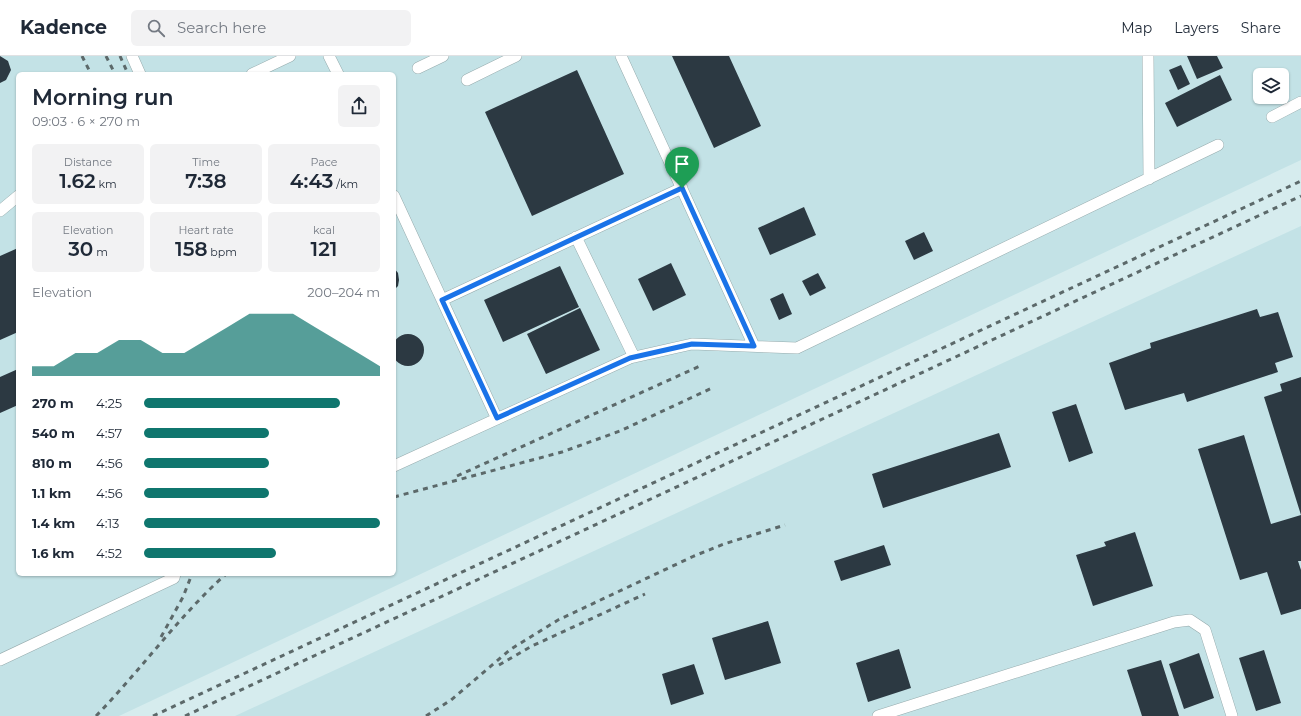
<!DOCTYPE html>
<html lang="en">
<head>
<meta charset="utf-8">
<style>
  :root { --surface:#fff; --page:#f2f2f3; --text:#1f2937; --muted:#747a83; --line:#e0e1e3; --accent:#0f766e }
  body { margin:0; font-family:Montserrat,sans-serif; background:var(--page); color:var(--text); height:100vh; display:flex; flex-direction:column; font-size:15px; white-space:nowrap }
  * { box-sizing:border-box; margin:0 }
  p { font-size:13px; color:var(--muted) }
  .icon { flex:none; width:22px; height:22px; fill:none; stroke:currentColor; stroke-width:2; stroke-linecap:round; stroke-linejoin:round }
  .map { position:relative; flex:1; overflow:hidden }
  .details { position:absolute; left:16px; top:16px; width:380px; height:504px; display:flex; flex-direction:column; background:var(--surface); border-radius:6px; box-shadow:0 1px 3px #0004 }
  .details>* { flex:none }
  .controls { position:absolute; left:1253px; top:12px; display:grid; gap:8px }
  .controls a { display:grid; place-items:center; width:36px; height:36px; border-radius:6px; background:var(--surface); box-shadow:0 1px 3px #0004; font-size:20px }
  .pin { position:absolute; display:grid; place-items:center; width:34px; height:34px; color:#fff; margin:-41px -17px; border-radius:50% 50% 50% 0; rotate:-45deg; box-shadow:0 0 4px #0007 }
  .pin .icon { rotate:45deg }
  .round { display:grid; place-items:center; flex:none; width:42px; height:42px; border-radius:6px; background:var(--page) }
  .overview { display:flex; align-items:center; justify-content:space-between; height:68px; padding:0 16px }
  h1 { font-size:22px; font-weight:600; line-height:30px }
  .stats { display:grid; grid-template-columns:repeat(3,1fr); gap:6px; height:68px; padding:4px 16px }
  .stats div { display:grid; align-content:center; border-radius:6px; background:var(--page); text-align:center }
  .stats b { font-size:20px; font-weight:600 }
  .stats small { font-size:11px; font-weight:400 }
  .stats p { font-size:11px }
  .chart { height:112px; padding:8px 16px }
  .chart p { display:flex; justify-content:space-between }
  .chart svg { width:100%; height:72px; margin-top:4px; fill:var(--accent); opacity:.7 }
  ul { padding:0 16px; list-style:none; font-size:13px }
  li { display:grid; grid-template-columns:64px 48px 1fr; align-items:center; height:30px }
  li i { height:10px; border-radius:5px; background:var(--accent) }
  header { display:flex; align-items:center; gap:24px; box-sizing:border-box; height:56px; padding:0 20px; background:var(--surface); border-bottom:1px solid var(--line) }
  header strong { font-size:19px }
  nav { display:flex; gap:22px; margin-inline-start:auto; font-size:14px }
  .search { width:280px; height:36px; background:var(--page); display:flex; align-items:center; gap:10px; box-sizing:border-box; padding:0 14px; border-radius:6px; color:var(--muted); font-size:15px }
  .map>svg:first-child { display:block }
</style>
</head>
<body>
<header>
<strong>Kadence</strong>
<div class="search"><svg class="icon" aria-label="search" viewBox="0 0 24 24"><circle cx="10" cy="10" r="6"/><path d="M15 15l6 6"/></svg>Search here</div>
<nav><a>Map</a><a>Layers</a><a>Share</a></nav>
</header>
<div class="map">
<svg width="1301" height="660" viewBox="0 0 1301 660">
  <rect width="100%" height="100%" fill="#d6ecee"/>
  <path fill="#c3e2e6" fill-rule="evenodd" d="M0 0H1301V104L119 660H0ZM18 18H394V518H18ZM1260 19H1282V41H1260Z
    M1301 170V660H235Z"/>
  <path fill="#2c3942" d="M0 0 8 5 11 14 6 24 0 27Z
    M672 0H729L761 70 714 92Z
    M1187 0H1217L1223 12 1197 23Z
    M1181 9 1190 28 1178 34 1169 14Z
    M577 14 624 118 532 160 485 56Z
    M1220 19 1232 44 1177 71 1165 47Z
    M804 151 816 179 770 199 758 172Z
    M924 176 933 195 914 204 905 185Z
    M18 192V276L0 284V200Z
    M671 207 686 239 653 255 638 223Z
    M560 210 579 251 503 286 484 244Z
    M394 212 398 217 399 224 398 230 394 234Z
    M818 217 826 232 810 240 802 225Z
    M783 237 792 258 779 264 770 243Z
    M580 252 600 294 546 318 527 278Z
    M1257 253 1260 261 1278 256 1293 301 1275 307 1278 316 1187 346 1184 337 1125 354 1109 307 1151 292 1150 287Z
    M392 294a16 16 0 1 1 32 0a16 16 0 1 1-32 0Z
    M18 313V349L0 357V321Z
    M1301 321V505H1298L1301 514V553L1281 559 1267 516 1240 524 1198 393 1244 379 1271 468 1301 459 1264 341 1282 335 1280 328Z
    M1076 348 1093 397 1069 406 1052 356Z
    M999 377 1011 411 883 452 872 418Z
    M1135 476 1153 530 1093 550 1076 499 1106 490 1104 486Z
    M884 489 891 509 841 525 834 505Z
    M768 565 781 607 725 624 712 582Z
    M899 593 911 632 868 646 856 607Z
    M1264 594 1281 647 1256 655 1239 602Z
    M1199 597 1214 642 1184 653 1169 608Z
    M1161 604 1179 660H1142L1127 614Z
    M694 608 704 638 671 649 662 618Z"/>
  <g fill="none" stroke-linecap="round" stroke-linejoin="round">
    <g stroke="#96abad" stroke-width="12">
      <path id="service" d="M132 0 140 18
        M329 0 338 18
        M621 0 754 290
        M1148 0 1149 123
        M418 12 443 0
        M252 18 290 0
        M467 24 516 0
        M1272 61 1301 46
        M394 140 497 363
        M0 155 18 140
        M576 181 634 301
        M442 244 682 132
        M394 410 630 302 692 288 797 292 1218 89
        M0 604 174 522 175 518
        M878 660 1174 566 1190 564 1205 574 1232 660"/>
    </g>
    <use href="#service" stroke="#fff" stroke-width="11"/>
    <path stroke="#5c696a" stroke-width="3" stroke-dasharray="5 5" stroke-linecap="butt" d="M82 0 91 18
      M106 0 115 18
      M120 0 128 18
      M457 420 700 310
      M394 441 562 396 620 375 712 332
      M161 581 183 541 192 518
      M499 609 532 590 645 538
      M96 660C141 614 178 561 226 518
      M153 660 1301 125
      M185 660 1301 140
      M426 660 451 644 511 593 558 564 694 500 724 488 785 469"/>
  </g>
  <g fill="none" stroke-linecap="round" stroke-linejoin="round">
    <g stroke="#fff" stroke-width="8">
      <path id="route" d="M682 132 754 290 692 288 630 302 497 362 442 244Z"/>
    </g>
    <use href="#route" stroke="#1a73e8" stroke-width="5"/>
  </g>
</svg>
<div class="controls">
<a><svg class="icon" aria-label="layers" viewBox="0 0 24 24"><path d="M12 4l9 5-9 5-9-5zM3 14l9 5 9-5"/></svg></a>
</div>
<div class="pin" style="left:682px;top:132px;background:#1e9e55"><svg class="icon" aria-label="arrive" viewBox="0 0 24 24"><path d="M6 21V4h12l-3 4 3 4H6"/></svg></div>
<section class="details">
<div class="overview"><div><h1>Morning run</h1><p>09:03 · 6 × 270 m</p></div><a class="round"><svg class="icon" aria-label="share" viewBox="0 0 24 24"><path d="M12 15V3M7 8l5-5 5 5M5 13v7h14v-7"/></svg></a></div>
<div class="stats">
<div><p>Distance</p><b>1.62<small> km</small></b></div>
<div><p>Time</p><b>7:38</b></div>
<div><p>Pace</p><b>4:43<small> /km</small></b></div>
</div>
<div class="stats">
<div><p>Elevation</p><b>30<small> m</small></b></div>
<div><p>Heart rate</p><b>158<small> bpm</small></b></div>
<div><p>kcal</p><b>121</b></div>
</div>
<div class="chart"><p><span>Elevation</span>200–204 m</p>
<svg viewBox="0 0 160 44" preserveAspectRatio="none"><path d="M0 44V38L10 38L20 30L30 30L40 22L50 22L60 30L70 30L80 22L90 14L100 6L110 6L120 6L130 14L140 22L150 30L160 38V44z"/></svg>
</div>
<ul>
<li><b>270 m</b>4:25<i style="width:83%"></i></li>
<li><b>540 m</b>4:57<i style="width:53%"></i></li>
<li><b>810 m</b>4:56<i style="width:53%"></i></li>
<li><b>1.1 km</b>4:56<i style="width:53%"></i></li>
<li><b>1.4 km</b>4:13<i style="width:100%"></i></li>
<li><b>1.6 km</b>4:52<i style="width:56%"></i></li>
</ul>
</section>
</div>
</body>
</html>
